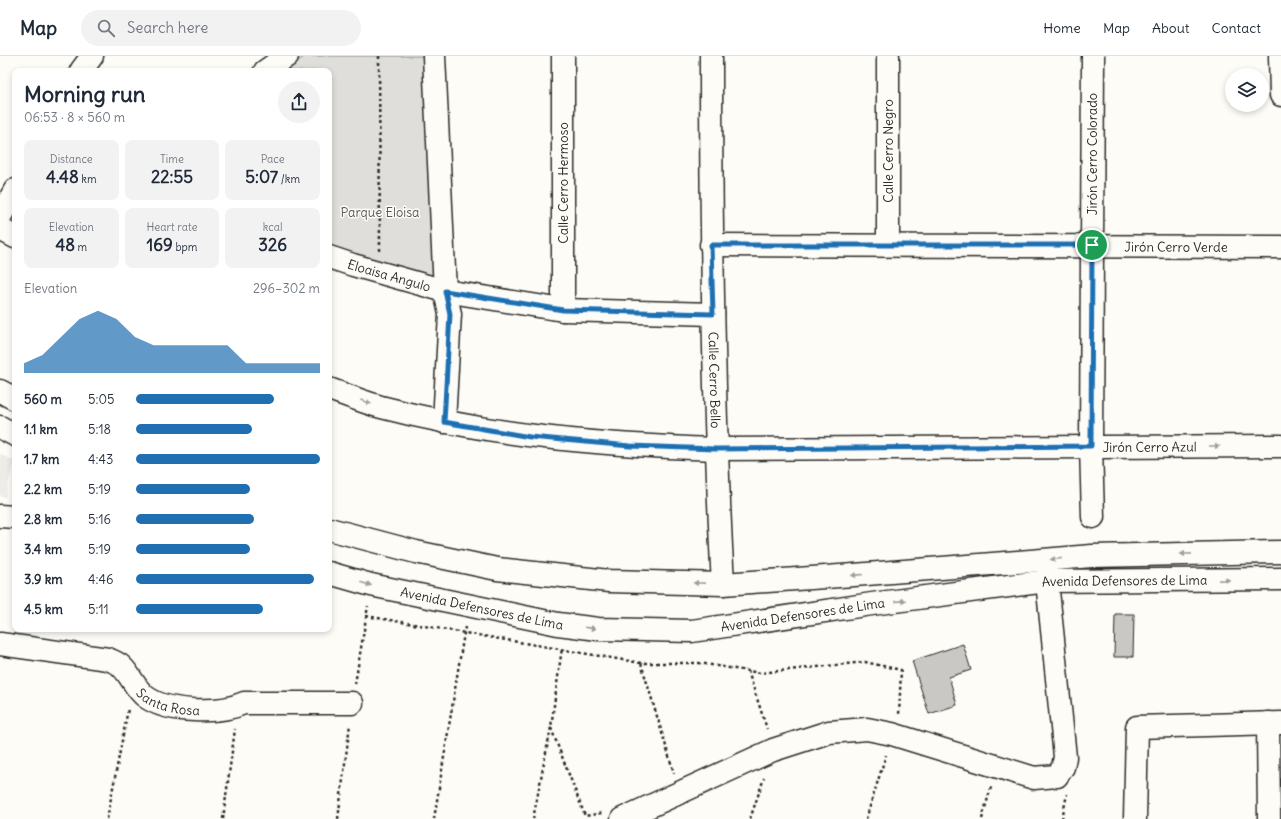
<!DOCTYPE html>
<html lang="en">
<head>
<meta charset="utf-8">
<style>
  :root { --surface:#fff; --page:#f2f2f3; --text:#1f2937; --muted:#747a83; --line:#e0e1e3; --accent:#1f6fb2 }
  body { margin:0; font-family:Delius,sans-serif; background:var(--page); color:var(--text); height:100vh; display:flex; flex-direction:column; font-size:15px; white-space:nowrap }
  * { box-sizing:border-box; margin:0 }
  p { font-size:13px; color:var(--muted) }
  .icon { flex:none; width:22px; height:22px; fill:none; stroke:currentColor; stroke-width:2; stroke-linecap:round; stroke-linejoin:round }
  .map { position:relative; flex:1; overflow:hidden }
  .drawer { position:absolute; left:12px; top:12px; width:320px; height:564px; display:flex; flex-direction:column; background:var(--surface); border-radius:8px; box-shadow:0 2px 6px #0003 }
  .drawer>* { flex:none }
  .buttons { position:absolute; left:1225px; top:12px; display:grid; gap:8px }
  .buttons a { display:grid; place-items:center; width:44px; height:44px; border-radius:50%; background:var(--surface); box-shadow:0 2px 6px #0003; font-size:20px }
  .pin { position:absolute; display:grid; place-items:center; width:34px; height:34px; color:#fff; margin:-17px; border:2px solid #fff; border-radius:50%; box-shadow:0 1px 4px #0007 }
  .round { display:grid; place-items:center; flex:none; width:42px; height:42px; border-radius:21px; background:var(--page) }
  .overview { display:flex; align-items:center; justify-content:space-between; height:68px; padding:0 12px }
  h1 { font-size:22px; font-weight:700; line-height:30px }
  .metrics { display:grid; grid-template-columns:repeat(3,1fr); gap:6px; height:68px; padding:4px 12px }
  .metrics div { display:grid; align-content:center; border-radius:8px; background:var(--page); text-align:center }
  .metrics b { font-size:17px; font-weight:700 }
  .metrics small { font-size:11px; font-weight:400 }
  .metrics p { font-size:11px }
  .chart { height:112px; padding:8px 12px }
  .chart p { display:flex; justify-content:space-between }
  .chart svg { width:100%; height:72px; margin-top:4px; fill:var(--accent); opacity:.7 }
  ul { padding:0 12px; list-style:none; font-size:13px }
  li { display:grid; grid-template-columns:64px 48px 1fr; align-items:center; height:30px }
  li i { height:10px; border-radius:5px; background:var(--accent) }
  header { display:flex; align-items:center; gap:24px; box-sizing:border-box; height:56px; padding:0 20px; background:var(--surface); border-bottom:1px solid var(--line) }
  header strong { font-size:19px }
  nav { display:flex; gap:22px; margin-inline-start:auto; font-size:14px }
  .search { width:280px; height:36px; background:var(--page); display:flex; align-items:center; gap:10px; box-sizing:border-box; padding:0 14px; border-radius:22px; color:var(--muted); font-size:15px }
  .map>svg:first-child { display:block }
</style>
</head>
<body>
<header>
<strong>Map</strong>
<div class="search"><svg class="icon" aria-label="search" viewBox="0 0 24 24"><circle cx="10" cy="10" r="6"/><path d="M15 15l6 6"/></svg>Search here</div>
<nav><a>Home</a><a>Map</a><a>About</a><a>Contact</a></nav>
</header>
<div class="map">
<svg width="1281" height="763" viewBox="0 0 1281 763">
  <rect width="100%" height="100%" fill="#fdfcf7"/>
  <filter id="ink" filterUnits="userSpaceOnUse"><feTurbulence type="fractalNoise" baseFrequency=".025" numOctaves="2"/><feDisplacementMap in="SourceGraphic" scale="8" xChannelSelector="R" yChannelSelector="G"/><feConvolveMatrix kernelMatrix="1 2 1 2 8 2 1 2 1" color-interpolation-filters="sRGB"/></filter>
  <g filter="url(#ink)">
    <path fill="#edece8" d="M0 398 14 405 5 441 0 440Z"/>
    <path fill="#dfdeda" stroke="#858482" d="M305 0H427L434 223 329 194V15H284Z"/>
    <path fill="#c9c8c4" stroke="#2b2b2b" d="M1115 558H1134L1133 601H1114Z
      M963 588 971 614 949 621 957 649 929 658 912 605Z"/>
    <g fill="none" stroke-linecap="round" stroke-linejoin="round">
      <g stroke="#2b2b2b" stroke-width="25">
        <g id="street">
          <path d="M434 0 445 235 450 258 444 366"/>
          <path d="M563 0V254"/>
          <path id="s1" d="M711 0C711 176 713 352 723 528"/>
          <path d="M888 0V189"/>
          <path d="M1093 0 1091 390 1093 461"/>
          <path d="M1280 0 1281 39"/>
          <path d="M81 15 92 0"/>
          <path d="M265 15 287 0"/>
          <path d="M0 161 15 134"/>
          <path d="M0 173 15 181"/>
          <path id="s2" d="M711 189 1281 191"/>
          <path id="s3" d="M329 201 353 209 445 235 563 254 713 258"/>
          <path id="s4" d="M329 333C346 339 363 346 381 351 492 380 601 389 716 393L1281 390"/>
          <path d="M0 460 15 461"/>
          <path id="s5" d="M0 588 108 603C112 605 118 607 121 610 131 619 135 633 146 641 168 657 220 658 244 647H352"/>
          <path d="M1268 667 1269 763"/>
          <path d="M622 763 773 694 829 676 867 673 892 678 1034 722 1057 720 1063 711 1065 701 1047 525"/>
          <path d="M1135 763 1137 671 1281 667"/>
        </g>
      </g>
      <g stroke="#2b2b2b" stroke-width="25">
        <g id="secondary">
          <path d="M0 335 15 343"/>
          <path d="M0 371 15 379"/>
          <path d="M329 473 416 496 497 513 609 525 723 528 854 519 1092 500 1281 496"/>
          <path id="s6" d="M329 517 371 529 558 568 598 573 692 575 872 548 1047 525 1281 523"/>
        </g>
      </g>
      <path stroke="#2b2b2b" stroke-width="2.5" stroke-dasharray="3 3" stroke-linecap="butt" d="M379 0 380 195
        M366 560 641 607H699L760 617 865 606 901 614 899 659
        M641 607 674 717
        M748 615 767 673
        M355 628 368 550
        M551 672 585 760 602 757
        M107 763 128 653
        M223 763 235 673
        M338 763 350 668
        M434 763 465 571
        M533 763 551 671 562 592
        M750 763 764 722
        M866 763 886 699
        M982 763 991 731
        M1062 763 1067 738"/>
      <use href="#street" stroke="#fdfcf7" stroke-width="22"/>
      <use href="#secondary" stroke="#fdfcf7" stroke-width="22"/>
    </g>
    <defs><path id="oneway-solid" d="M-6-.8H1V-3.2L6.5 0L1 3.2V.8H-6Z"/></defs>
    <g fill="#9e9e9b">
      <use href="#oneway-solid" transform="translate(366 346) rotate(19)"/>
      <use href="#oneway-solid" transform="translate(1214 390)"/>
      <use href="#oneway-solid" transform="translate(1186 498) rotate(179)"/>
      <use href="#oneway-solid" transform="translate(1056 503) rotate(175)"/>
      <use href="#oneway-solid" transform="translate(857 519) rotate(175)"/>
      <use href="#oneway-solid" transform="translate(1224 524) rotate(-1)"/>
      <use href="#oneway-solid" transform="translate(699 527) rotate(-179)"/>
      <use href="#oneway-solid" transform="translate(366 528) rotate(16)"/>
      <use href="#oneway-solid" transform="translate(900 545) rotate(-7)"/>
      <use href="#oneway-solid" transform="translate(590 572) rotate(7)"/>
    </g>
  </g>
  <g fill="none" stroke-linecap="round" stroke-linejoin="round" filter="url(#ink)">
    <g stroke="#fff" stroke-width="8">
      <path id="route" d="M711 189H1092L1091 390 716 393 630 390 530 381 444 366 450 258 445 235 563 254 713 258Z"/>
    </g>
    <use href="#route" stroke="#1f6fb2" stroke-width="5"/>
  </g>
  <g text-anchor="middle" stroke-width="3" stroke-linejoin="round" paint-order="stroke">
    <g font-size="13" fill="#2b2b2b" stroke="#fdfcf7">
      <text transform="translate(888 95) rotate(-90)" y="5">Calle Cerro Negro</text>
      <text transform="translate(1092 98) rotate(-90)" y="5">Jirón Cerro Colorado</text>
      <text transform="translate(563 127) rotate(-90)" y="5">Calle Cerro Hermoso</text>
      <text dy="5" stroke="none"><textPath href="#s2" startOffset="465">Jirón Cerro Verde</textPath></text>
      <text dy="5" stroke="none"><textPath href="#s3" startOffset="63">Eloaisa Angulo</textPath></text>
      <text dy="5" stroke="none"><textPath href="#s1" startOffset="324">Calle Cerro Bello</textPath></text>
      <text dy="5" stroke="none"><textPath href="#s4" startOffset="827">Jirón Cerro Azul</textPath></text>
      <text dy="5" stroke="none"><textPath href="#s6" startOffset="805">Avenida Defensores de Lima</textPath></text>
      <text dy="5" stroke="none"><textPath href="#s6" startOffset="157">Avenida Defensores de Lima</textPath></text>
      <text dy="5" stroke="none"><textPath href="#s6" startOffset="481">Avenida Defensores de Lima</textPath></text>
      <text dy="5" stroke="none"><textPath href="#s5" startOffset="187">Santa Rosa</textPath></text>
    </g>
    <g font-size="13" fill="#585857" stroke="#fdfcf7">
      <text x="380" y="161">Parque Eloisa</text>
    </g>
  </g>
</svg>
<div class="buttons">
<a><svg class="icon" aria-label="layers" viewBox="0 0 24 24"><path d="M12 4l9 5-9 5-9-5zM3 14l9 5 9-5"/></svg></a>
</div>
<div class="pin" style="left:1092px;top:189px;background:#1e9e55"><svg class="icon" aria-label="arrive" viewBox="0 0 24 24"><path d="M6 21V4h12l-3 4 3 4H6"/></svg></div>
<section class="drawer">
<div class="overview"><div><h1>Morning run</h1><p>06:53 · 8 × 560 m</p></div><a class="round"><svg class="icon" aria-label="share" viewBox="0 0 24 24"><path d="M12 15V3M7 8l5-5 5 5M5 13v7h14v-7"/></svg></a></div>
<div class="metrics">
<div><p>Distance</p><b>4.48<small> km</small></b></div>
<div><p>Time</p><b>22:55</b></div>
<div><p>Pace</p><b>5:07<small> /km</small></b></div>
</div>
<div class="metrics">
<div><p>Elevation</p><b>48<small> m</small></b></div>
<div><p>Heart rate</p><b>169<small> bpm</small></b></div>
<div><p>kcal</p><b>326</b></div>
</div>
<div class="chart"><p><span>Elevation</span>296–302 m</p>
<svg viewBox="0 0 160 44" preserveAspectRatio="none"><path d="M0 44V38L10 33L20 22L30 11L40 6L50 11L60 22L70 27L80 27L90 27L100 27L110 27L120 38L130 38L140 38L150 38L160 38V44z"/></svg>
</div>
<ul>
<li><b>560 m</b>5:05<i style="width:75%"></i></li>
<li><b>1.1 km</b>5:18<i style="width:63%"></i></li>
<li><b>1.7 km</b>4:43<i style="width:100%"></i></li>
<li><b>2.2 km</b>5:19<i style="width:62%"></i></li>
<li><b>2.8 km</b>5:16<i style="width:64%"></i></li>
<li><b>3.4 km</b>5:19<i style="width:62%"></i></li>
<li><b>3.9 km</b>4:46<i style="width:97%"></i></li>
<li><b>4.5 km</b>5:11<i style="width:69%"></i></li>
</ul>
</section>
</div>
</body>
</html>
